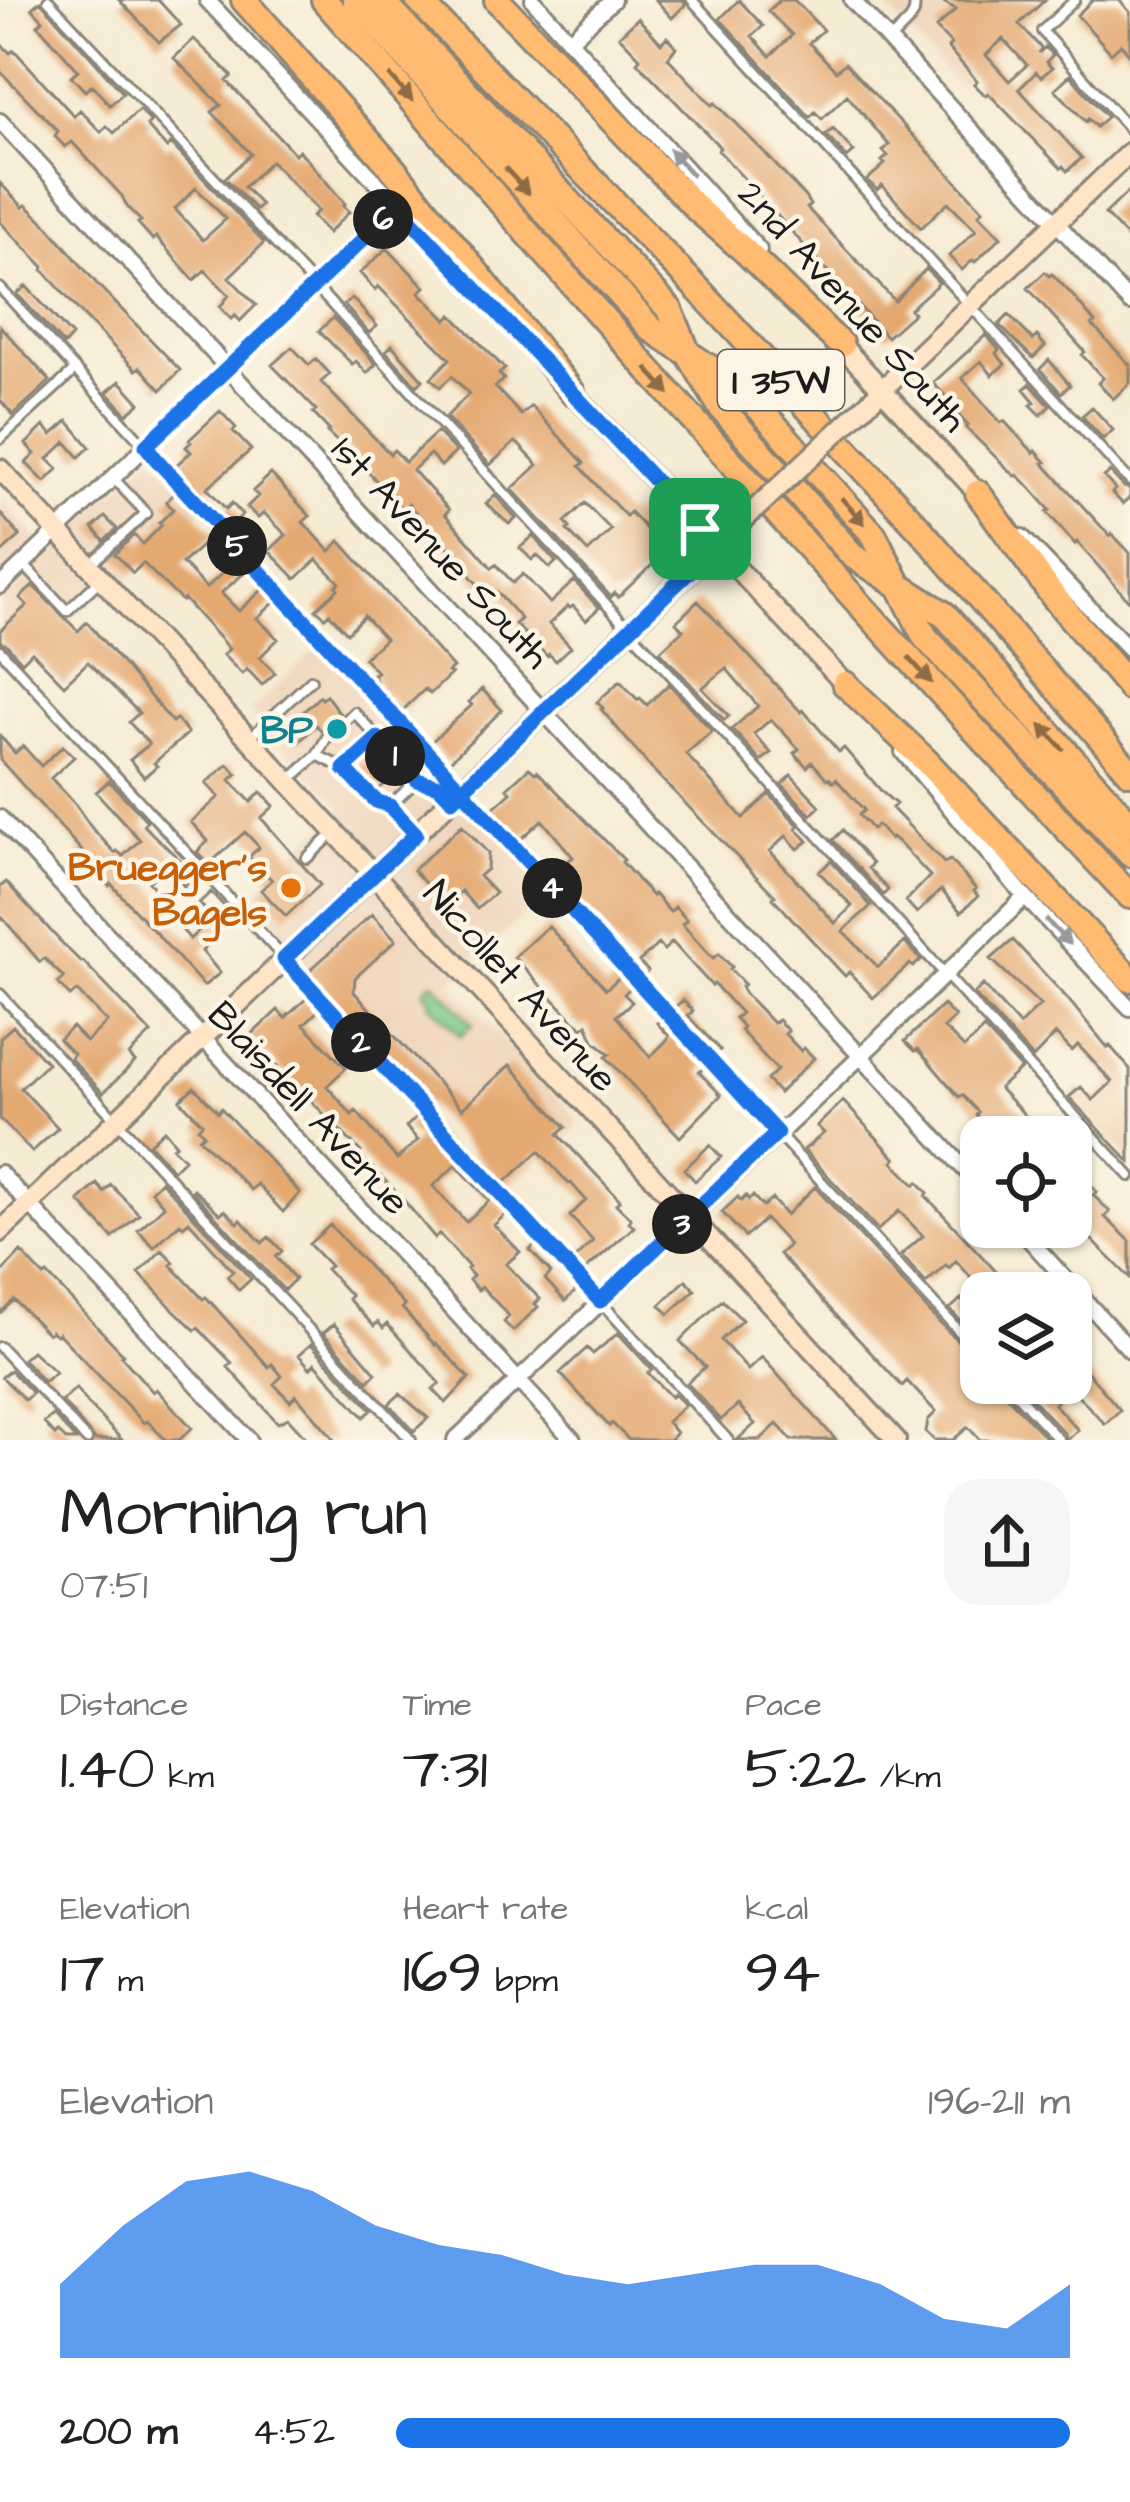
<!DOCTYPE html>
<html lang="en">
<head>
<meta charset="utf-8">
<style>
  :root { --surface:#fff; --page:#f6f6f6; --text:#222; --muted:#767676; --accent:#1a73e8 }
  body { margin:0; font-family:"Architects Daughter",sans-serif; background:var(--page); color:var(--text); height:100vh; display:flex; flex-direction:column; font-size:45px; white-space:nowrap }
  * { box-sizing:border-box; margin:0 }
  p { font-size:39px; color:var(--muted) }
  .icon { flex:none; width:66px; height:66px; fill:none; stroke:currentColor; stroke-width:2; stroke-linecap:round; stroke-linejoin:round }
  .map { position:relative; height:1440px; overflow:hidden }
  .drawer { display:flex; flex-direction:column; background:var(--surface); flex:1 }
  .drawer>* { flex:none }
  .buttons { position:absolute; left:960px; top:1116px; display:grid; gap:24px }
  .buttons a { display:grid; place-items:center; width:132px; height:132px; border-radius:24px; background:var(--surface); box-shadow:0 3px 9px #0004; font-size:60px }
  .pin { position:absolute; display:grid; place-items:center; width:102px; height:102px; color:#fff; margin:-51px; border-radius:24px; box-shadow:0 6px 18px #0006 }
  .km { position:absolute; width:60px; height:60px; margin:-30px; border-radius:50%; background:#222; color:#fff; font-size:33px; line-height:60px; text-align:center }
  .round { display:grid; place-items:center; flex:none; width:126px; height:126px; border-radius:36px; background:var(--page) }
  .headline { display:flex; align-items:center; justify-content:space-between; height:204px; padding:0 60px }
  h1 { font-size:66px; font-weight:600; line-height:90px }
  .metrics { display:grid; grid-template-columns:repeat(3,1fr); gap:18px; height:204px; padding:12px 60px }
  .metrics div { display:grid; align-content:center }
  .metrics b { font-size:60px; font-weight:600 }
  .metrics small { font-size:33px; font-weight:400 }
  .metrics p { font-size:33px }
  .chart { height:336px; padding:24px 60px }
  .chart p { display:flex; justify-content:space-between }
  .chart svg { width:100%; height:216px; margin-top:12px; fill:var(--accent); opacity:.7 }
  ul { padding:0 60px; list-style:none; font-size:39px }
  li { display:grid; grid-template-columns:192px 144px 1fr; align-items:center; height:90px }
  li i { height:30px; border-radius:15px; background:var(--accent) }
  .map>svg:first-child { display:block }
</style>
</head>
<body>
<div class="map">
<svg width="1130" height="1440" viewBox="0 0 1130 1440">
  <rect width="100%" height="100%" fill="#fcf5e5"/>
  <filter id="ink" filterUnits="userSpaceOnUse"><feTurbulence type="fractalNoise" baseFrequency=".00833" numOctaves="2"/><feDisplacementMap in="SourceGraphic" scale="24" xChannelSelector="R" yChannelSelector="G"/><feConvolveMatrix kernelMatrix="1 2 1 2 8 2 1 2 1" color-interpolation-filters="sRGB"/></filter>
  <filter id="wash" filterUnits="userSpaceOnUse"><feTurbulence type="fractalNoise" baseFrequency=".004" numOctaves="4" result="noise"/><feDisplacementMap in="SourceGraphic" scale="48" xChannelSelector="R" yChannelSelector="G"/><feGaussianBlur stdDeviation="2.7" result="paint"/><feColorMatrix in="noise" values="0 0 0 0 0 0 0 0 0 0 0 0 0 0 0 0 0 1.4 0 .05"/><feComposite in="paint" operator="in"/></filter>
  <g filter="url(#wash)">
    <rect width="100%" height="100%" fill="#f6ebd3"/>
    <path fill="#f0d5bc" d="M879 0H1052L959 86Z
      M151 455 203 509 127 581 93 599 16 670 0 653V498L49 551Z
      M320 645 550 890 451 984 581 1123 506 1190 242 904 342 808 250 711Z"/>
    <path fill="#77c98c" stroke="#4a7254" stroke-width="3" d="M433 981 473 1024 461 1036 429 1002 431 999 424 990Z"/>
    <g id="blocks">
      <path fill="#e4a871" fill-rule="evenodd" d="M119 0H158L181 25 159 42Z
        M656 0H684L685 5 672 18Z
        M739 0 763 26 752 36 770 56 792 35 768 11 780 0H794L823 30 809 43 836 71 845 63 983 210 979 214 1001 237 975 262 973 260 962 270 949 256 976 230 948 202 921 228 882 185 877 190 867 180 885 164 882 161 888 156 883 151 889 145 847 95 822 119 815 112 810 117 720 19Z
        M939 0H1045L1019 24 1041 48 1039 53 1045 47 1053 55 1046 62 1052 68 1041 77 1036 72 1019 89 1082 158 1067 171 1063 166 1061 168 988 93 986 96 974 84 977 81 948 48 951 44 936 28 956 9ZM1003 39 1027 65 1009 81 986 55Z
        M1093 0H1119L1130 12V55L1121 44 1111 53 1077 15Z
        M40 1 123 93 110 105 92 85 85 91 71 76 78 70 38 25 43 20 32 8Z
        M638 18 661 43 667 37 676 47 668 58 712 105 715 103 764 152 805 197 810 205 807 208 895 301 926 269 939 283 910 309 914 313 887 337 718 150 720 148 716 143 637 62 640 58 619 36Z
        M194 39 232 76 227 81 295 154 299 150 345 204 343 206 349 212 328 233 312 216 318 211 271 161 244 187 261 205 256 210 225 178 251 154 212 112 221 105 174 58Z
        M0 43 10 53 14 50 74 116 80 110 101 132 107 126 114 133 139 110 151 122 147 126 167 148 171 144 264 243 229 277 256 305 240 321 235 315 231 319 220 307 229 295 205 270 194 280 156 237 153 240 138 223 141 221 127 207 122 196 72 142 65 147 55 136 58 131 0 71ZM196 188 226 219 203 240 175 209Z
        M1070 75 1107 117 1096 127 1088 119 1086 122 1055 89Z
        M833 129 854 152 847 158 826 135Z
        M0 183 23 207 26 205 47 225 97 284 180 370 161 390 140 367 136 370 81 313 43 270 44 267 0 222Z
        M1130 190V240L1105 214Z
        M387 248 425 287 419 292 447 320 452 315 505 369 499 374 504 379 495 387 521 415 531 406 584 463 580 466 600 489 626 516 630 512 667 551 618 597 615 593 611 597 512 489 538 465 518 444 515 442 490 465 446 417 469 394 452 376 440 387 431 378 450 359 378 286 375 290 360 273ZM585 503 611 530 588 552 567 530 570 528 565 522Z
        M1045 272 1049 276 1052 274 1074 297 1095 323 1092 325 1130 365V383L1113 399 1098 383 1103 378 1082 355 1085 352 1028 288Z
        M26 286 72 336 64 345 17 294Z
        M352 298 377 326 369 333 344 305Z
        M1009 315 1033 340 1037 336 1045 346 1033 358 999 325Z
        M333 318 376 364 367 373 356 361 352 364 319 331Z
        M0 326 50 381 13 415 0 400Z
        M986 335 999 350 996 353 1005 364 992 375 981 361 962 378 1001 423 1004 421 1034 453 1036 451 1046 462 1043 463 1110 536 1112 534 1130 553V602L1077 542 1075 544 1067 535 1047 512 1050 510 1024 481 1017 475 1015 476 966 428 968 426 951 407 950 401 933 383Z
        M392 345 423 380 417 386 386 351Z
        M292 347 309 365 316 359 330 374 321 382 390 454 394 450 405 462 437 432 456 452 441 466 430 454 413 470 449 510 445 514 492 568 496 564 513 583 523 574 550 603 574 581 599 608 586 620 573 606 570 608 568 606 549 624 571 647 556 661 549 654 547 656 515 624 521 619 495 590 493 592 487 586 483 590 458 562 460 560 408 504 403 509 343 445 342 446 327 432 329 430 313 413 316 410 272 365Z
        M1049 360 1070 385 1061 393 1040 369Z
        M120 381 140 403 127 414 107 392Z
        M1030 384 1050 406 1041 415 1031 405 1035 402 1024 389Z
        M1092 407 1113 430 1103 439 1082 416Z
        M220 411 236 428 233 431 251 450 207 488 226 509 232 503 242 515 231 526 175 466 191 452 186 447 191 442 189 440Z
        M68 421 90 447 79 457 66 442 48 459 58 469 45 482 26 463 35 454 26 444 44 426 52 435Z
        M1110 472 1124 487 1130 489V497L1123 504 1112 493 1115 489 1104 477Z
        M271 474 310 516 303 522 330 551 340 541 453 668 448 672 451 674 430 694 425 689 403 710 380 689 373 674 377 672 364 658 385 639 364 616 347 633 329 613 325 617 316 609 338 589 336 586 340 583 317 559 296 579 269 551 286 535 264 513 258 518 247 507 258 496 253 491Z
        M176 492 215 534 182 563 206 588 235 562 244 573 221 593 239 611 263 589 275 602 257 618 278 639 260 657 275 673 262 685 247 669 242 674 223 655 229 649 184 599 182 601 143 563 133 573 115 554 134 535 143 544 162 525 159 523 173 509 166 502Z
        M495 495 516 518 509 524 486 504Z
        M0 513 20 536 0 554Z
        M105 517 117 529 104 541 93 528Z
        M533 536 556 562 550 568 537 555 532 560 520 548Z
        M33 586 78 631 87 622 172 722 176 719 188 733 154 763 157 766 144 777 130 760 149 744 129 722 139 713 88 662 64 685 32 652 22 662 6 644 0 642V631L27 605 20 598Z
        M698 601 801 712 803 710 839 752 844 748 883 793 896 804 892 808 944 863 950 860 976 889 974 891 978 896 961 912 941 890 917 913 906 901 930 876 898 842 892 837 890 839 877 825 872 829 859 815 864 810 836 779 833 782 829 778 827 779 812 762 807 767 794 753 799 749 771 719 754 734 771 753 761 761 732 729 758 706 726 668 702 688 729 716 724 720 660 651 683 630 676 622Z
        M620 681 638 700 640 698 647 705 669 684 712 731 686 754 743 818 769 794 799 826 796 828 808 841 798 849 786 836 770 851 835 923 852 906 819 872 831 861 871 906 843 931 878 967 905 942 921 960 913 967 910 964 873 998 849 972 845 976 773 898 775 896 651 768 601 709 603 708 597 702Z
        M482 689 502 710 448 763 430 743 472 705 469 702Z
        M326 695 340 714 339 725 347 728 335 740 332 730 322 731 316 725 298 743 285 729 320 696 322 699Z
        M0 736 15 753 23 746 41 766 63 746 74 757 51 778 75 804 91 827 115 853 117 851 123 856 140 840 96 792 109 781 147 821 143 825 196 875 184 886 166 866 149 882 171 907 166 911 190 939 212 917 199 903 211 892 233 916 207 940 210 943 202 951 220 973 204 986 111 884 109 886 78 854 82 851 0 760Z
        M378 750 398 772 377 791 357 770Z
        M228 764 237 774 230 780 251 802 261 792 274 806 261 818 320 885 286 916 261 890 272 880 249 857 259 847 245 832 209 864 197 852 208 841 191 822 219 797 206 783Z
        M529 768 535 773 537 771 624 860 622 862 652 896 654 894 670 912 675 907 687 920 682 924 713 958 719 954 732 967 730 969 744 984 741 987 745 994 773 1023 778 1020 788 1031 785 1034 801 1051 804 1048 814 1058 779 1093 767 1080 777 1070 740 1030 743 1027 735 1018 741 1013 714 984 712 986 672 942 664 950 658 944 639 962 648 971 643 976 553 874 573 857 542 820 519 841 491 810 511 792 507 788Z
        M791 775 820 806 811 815 782 784Z
        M462 825 488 853 487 869 479 876 495 893 477 909 461 891 446 906 413 870Z
        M843 830 872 864 868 868 888 890 883 895 833 840Z
        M6 882 61 942 81 962 83 961 151 1033 129 1055 135 1062 103 1093 70 1058 73 1054 59 1039 72 1027 86 1042 107 1022 77 991 70 996 58 983 64 978 44 958 40 962 0 915V887Z
        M372 914 396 940 355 978 354 992 462 1109 510 1065 566 1127 558 1134 620 1200 616 1204 631 1219 629 1222 634 1227 584 1271 573 1260 593 1241 570 1216 586 1200 571 1183 569 1184 539 1151 503 1184 308 972Z
        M548 926 606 989 621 976 631 987 624 994 632 1002 616 1016 650 1057 668 1039 669 1036 657 1023 661 1020 705 1067 699 1072 721 1095 680 1137 606 1057 610 1054 594 1041 587 1024 583 1028 574 1021 514 957Z
        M1013 940 1067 998 1108 1048 1110 1046 1130 1069V1162L1069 1097 1081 1087 1093 1100 1112 1082 1078 1045 1072 1051 1056 1034 1033 1058 974 994 983 985 1019 1025 1040 1005 991 959Z
        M308 997 320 1009 304 1024 346 1068 327 1086 352 1115 356 1111 397 1159 418 1140 406 1127 418 1116 491 1195 487 1198 456 1165 433 1186 466 1222 493 1197 507 1213 494 1225 520 1252 506 1264 540 1299 535 1304 538 1307 513 1331 504 1322 509 1316 482 1287 478 1290 469 1280 473 1276 467 1269 469 1267 439 1234 435 1238 402 1198 359 1154 361 1152 249 1037 278 1010 285 1018Z
        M683 1000 693 1011 688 1016 720 1050 715 1054 674 1008Z
        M943 1005 955 1017 944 1028 964 1048 984 1029 1021 1069 999 1088 1039 1130 1032 1137H997L976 1115 978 1112 962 1095 959 1097 918 1049 915 1051 905 1041Z
        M13 1026 47 1063 21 1088 58 1128 32 1152 0 1119V1038Z
        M194 1087 218 1112 221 1108 300 1193 283 1212 257 1184 251 1190 199 1138 204 1134 198 1128 202 1123 180 1100Z
        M843 1101 896 1159 893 1162 915 1185 918 1182 928 1193 926 1196 1016 1293H967L977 1284 956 1261 949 1268 946 1265 926 1283 901 1255 923 1236 899 1211 878 1230 804 1150 824 1133 817 1126Z
        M1071 1124 1092 1147 1081 1157 1071 1147Z
        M164 1130 176 1144 172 1147 184 1159 173 1170 149 1144Z
        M710 1145 721 1157 695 1181 684 1169Z
        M1071 1165 1097 1192 1093 1195 1110 1212 1105 1217 1130 1241V1278L1071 1219Z
        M161 1181 251 1279 239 1290 227 1276 233 1271 189 1221 183 1226 180 1223 154 1247 138 1230 164 1206 151 1191Z
        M97 1184 104 1192 111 1185 139 1214 113 1238 79 1201Z
        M815 1187 937 1320 981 1364V1383H998L1000 1389 1048 1440H980L968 1427 953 1440H934L926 1432 928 1420 936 1412 907 1381 902 1386 779 1254 789 1245 765 1219 745 1237 722 1212 738 1197 741 1201 746 1196 749 1200 753 1196 763 1207 772 1199 786 1215Z
        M194 1189 220 1214 225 1210 238 1223 241 1220 262 1243 269 1237 282 1251 276 1257 295 1279 284 1290 192 1191Z
        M330 1225 405 1306 402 1308 435 1345 436 1343 469 1378 446 1403 433 1389 440 1383 387 1324 383 1328 378 1322 374 1326 348 1299 351 1296 326 1269 330 1266 309 1244Z
        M536 1244 578 1289 565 1301 545 1279 551 1273 530 1250Z
        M162 1250 174 1262 171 1265 203 1299 206 1297 269 1367 272 1364 282 1376 274 1384 290 1401 296 1395 335 1440H308L288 1418 278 1423 228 1367 232 1363 198 1328 195 1330 173 1309 139 1273Z
        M21 1252 44 1276 47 1274 123 1354 121 1356 153 1392 156 1389 192 1428 179 1440H166L147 1421 144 1423 58 1333 56 1335 51 1331 48 1334 14 1300 0 1313V1274Z
        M686 1280 695 1290 669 1314 660 1305Z
        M961 1299 981 1324 972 1334 950 1309Z
        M722 1300 742 1320 721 1340 748 1370 762 1357 836 1440H792L777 1424 760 1440H737L755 1424 738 1405 721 1420 687 1383 705 1367 680 1341Z
        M334 1324 376 1373 368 1381 323 1333Z
        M618 1333 652 1370 648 1373 671 1397 674 1394 685 1405 667 1422 676 1433 669 1440H629L612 1423 609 1426 560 1373 587 1348 593 1354Z
        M311 1344 372 1410 364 1417 315 1363 310 1368 299 1355Z
        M32 1351 55 1372 44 1382 23 1359Z
        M1078 1361 1120 1410 1105 1424 1071 1388 1054 1404 1078 1430 1067 1440 1065 1434 1017 1383H1071V1367Z
        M10 1370 32 1393 25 1400 2 1377Z
        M76 1388 88 1404 122 1440H95L62 1401Z
        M400 1394 428 1418 414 1431 389 1404Z
        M53 1415 76 1440H66L58 1432 55 1435 44 1423Z"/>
    </g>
  </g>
  <g filter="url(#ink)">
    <use href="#blocks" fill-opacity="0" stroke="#898478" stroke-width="3"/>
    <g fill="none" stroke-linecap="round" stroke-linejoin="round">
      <g stroke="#898478" stroke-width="14">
        <path id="lane" d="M48 0 314 285 1130 1176
          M692 0 1130 481
          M1075 0 1042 31 1130 130
          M891 39 910 20 914 13 915 0
          M0 288 981 1355
          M0 439 75 370
          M24 565 67 611 98 582
          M90 565 146 513 114 479
          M0 650 728 1440
          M346 720 354 712 417 780 439 786 451 799
          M251 737 311 680
          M317 755 345 769 376 801 390 806 415 833
          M345 769 378 738
          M290 780 317 755 327 737
          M390 806 417 780
          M307 858 332 835
          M0 994 411 1440
          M0 1347 87 1440
          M1006 1383 1059 1440"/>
      </g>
      <g stroke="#898478" stroke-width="20">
        <path id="street" d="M207 0 478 292
          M533 0 759 250
          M852 0 1130 303
          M570 40 613 0
          M0 121 981 1187
          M1022 537 1130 650
          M0 586 397 206
          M903 752 1025 897 1130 1008
          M0 818 573 1440
          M0 1173 249 1440
          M1018 1227 1130 1350
          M455 1440 861 1056 1025 897"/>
      </g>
      <g stroke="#898478" stroke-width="24">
        <path id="secondary" d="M841 345 978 493
          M572 392 845 684
          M864 407 1130 152
          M0 469 896 1440
          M0 1232 732 531"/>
      </g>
      <g stroke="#898478" stroke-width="30">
        <path id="highway" d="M244 0 395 171 572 392
          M324 0C587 303 854 604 1130 896
          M355 0 651 329 741 388 874 535 925 637 1130 854
          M381 0 670 310 687 351 720 406 853 556 944 614 1130 824
          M418 0 697 288 920 529 1130 772
          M497 0 697 209 746 252 841 345
          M978 493 1053 596 1130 688
          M845 684 926 761 1130 979"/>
      </g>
      <use href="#lane" stroke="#fff" stroke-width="8"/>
      <use href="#street" stroke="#fff" stroke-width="14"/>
      <use href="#secondary" stroke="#ffe4c6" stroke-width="18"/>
      <use href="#highway" stroke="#ffbb71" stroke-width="24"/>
      <g stroke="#898478" stroke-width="24" stroke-linecap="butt">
        <path id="secondary-bridge" d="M732 531 864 407"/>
      </g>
      <use href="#secondary-bridge" stroke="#ffe4c6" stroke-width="18"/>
    </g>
    <defs><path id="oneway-solid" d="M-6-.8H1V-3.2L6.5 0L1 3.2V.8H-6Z" transform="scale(3)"/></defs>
    <g fill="#8e6c46">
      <use href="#oneway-solid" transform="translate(401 88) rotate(49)"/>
      <use href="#oneway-solid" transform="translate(517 181) rotate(48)"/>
      <use href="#oneway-solid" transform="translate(658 381) rotate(48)"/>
      <use href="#oneway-solid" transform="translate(853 511) rotate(48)"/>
      <use href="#oneway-solid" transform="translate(920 670) rotate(48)"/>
      <use href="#oneway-solid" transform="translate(1052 737) rotate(-132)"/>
    </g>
    <g fill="#999">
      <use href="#oneway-solid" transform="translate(681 162) rotate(-132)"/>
      <use href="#oneway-solid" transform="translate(1058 932) rotate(46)"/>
    </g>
  </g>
  <g fill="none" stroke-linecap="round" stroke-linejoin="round" filter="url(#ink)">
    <g stroke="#fff" stroke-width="24">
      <path id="route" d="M700 529 716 546 462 790 452 800 439 786 417 780 378 738 344 769 376 801 390 806 416 834 284 959 600 1301 777 1133 765 1120C668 1015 571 909 474 803L449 776 156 459 146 446 398 206 700 529"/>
    </g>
    <use href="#route" stroke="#1a73e8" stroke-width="15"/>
  </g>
  <circle fill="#0f9aa8" stroke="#fcf5e5" stroke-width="4.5" cx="337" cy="729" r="12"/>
  <circle fill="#e8710a" stroke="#fcf5e5" stroke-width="4.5" cx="291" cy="888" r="12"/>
  <g text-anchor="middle" stroke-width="9" stroke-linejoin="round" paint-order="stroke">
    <rect fill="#fcf5e5" stroke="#5f5d58" stroke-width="3" x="718" y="350" width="126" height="60" rx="9"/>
    <g font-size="36" font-weight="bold" fill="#1c1c1c">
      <text x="781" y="393">I 35W</text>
    </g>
    <g font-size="39" fill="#1c1c1c" stroke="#fcf5e5">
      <text transform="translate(854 305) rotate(48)" y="14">2nd Avenue South</text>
      <text transform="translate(442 551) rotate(47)" y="14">1st Avenue South</text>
      <text transform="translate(522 985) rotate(48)" y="14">Nicollet Avenue</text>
      <text transform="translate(310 1107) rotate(47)" y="14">Blaisdell Avenue</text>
    </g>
    <g font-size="39" font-weight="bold" fill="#0d838f" stroke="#fcf5e5" text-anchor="end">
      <text x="313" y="743">BP</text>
    </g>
    <g font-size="39" font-weight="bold" fill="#c56008" stroke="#fcf5e5" text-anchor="end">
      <text x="267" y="880">Bruegger's<tspan x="267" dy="45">Bagels</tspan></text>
    </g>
  </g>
</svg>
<div class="buttons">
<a><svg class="icon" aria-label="locate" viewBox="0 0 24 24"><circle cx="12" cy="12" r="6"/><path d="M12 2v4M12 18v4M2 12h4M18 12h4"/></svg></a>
<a><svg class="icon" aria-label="layers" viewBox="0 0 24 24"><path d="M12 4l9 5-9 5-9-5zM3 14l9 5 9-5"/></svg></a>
</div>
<div class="pin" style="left:700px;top:529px;background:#1e9e55"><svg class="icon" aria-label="arrive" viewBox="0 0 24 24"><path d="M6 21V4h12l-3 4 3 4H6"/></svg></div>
<b class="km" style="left:395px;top:756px">1</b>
<b class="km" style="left:361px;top:1042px">2</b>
<b class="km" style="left:682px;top:1224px">3</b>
<b class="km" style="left:552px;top:888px">4</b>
<b class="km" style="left:237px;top:546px">5</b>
<b class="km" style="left:383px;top:219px">6</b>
</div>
<section class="drawer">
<div class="headline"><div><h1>Morning run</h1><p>07:51</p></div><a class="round"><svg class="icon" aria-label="share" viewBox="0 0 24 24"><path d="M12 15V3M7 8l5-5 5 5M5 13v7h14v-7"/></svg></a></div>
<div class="metrics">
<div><p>Distance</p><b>1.40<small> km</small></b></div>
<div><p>Time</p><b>7:31</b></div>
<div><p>Pace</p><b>5:22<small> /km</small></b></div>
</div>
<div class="metrics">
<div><p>Elevation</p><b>17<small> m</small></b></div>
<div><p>Heart rate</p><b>169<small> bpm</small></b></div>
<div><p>kcal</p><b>94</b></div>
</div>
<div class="chart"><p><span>Elevation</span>196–211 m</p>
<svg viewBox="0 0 160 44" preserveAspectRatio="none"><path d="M0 44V29L10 17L20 8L30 6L40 10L50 17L60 21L70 23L80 27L90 29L100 27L110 25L120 25L130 29L140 36L150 38L160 29V44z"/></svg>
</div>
<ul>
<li><b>200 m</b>4:52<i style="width:100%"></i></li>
</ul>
</section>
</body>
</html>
